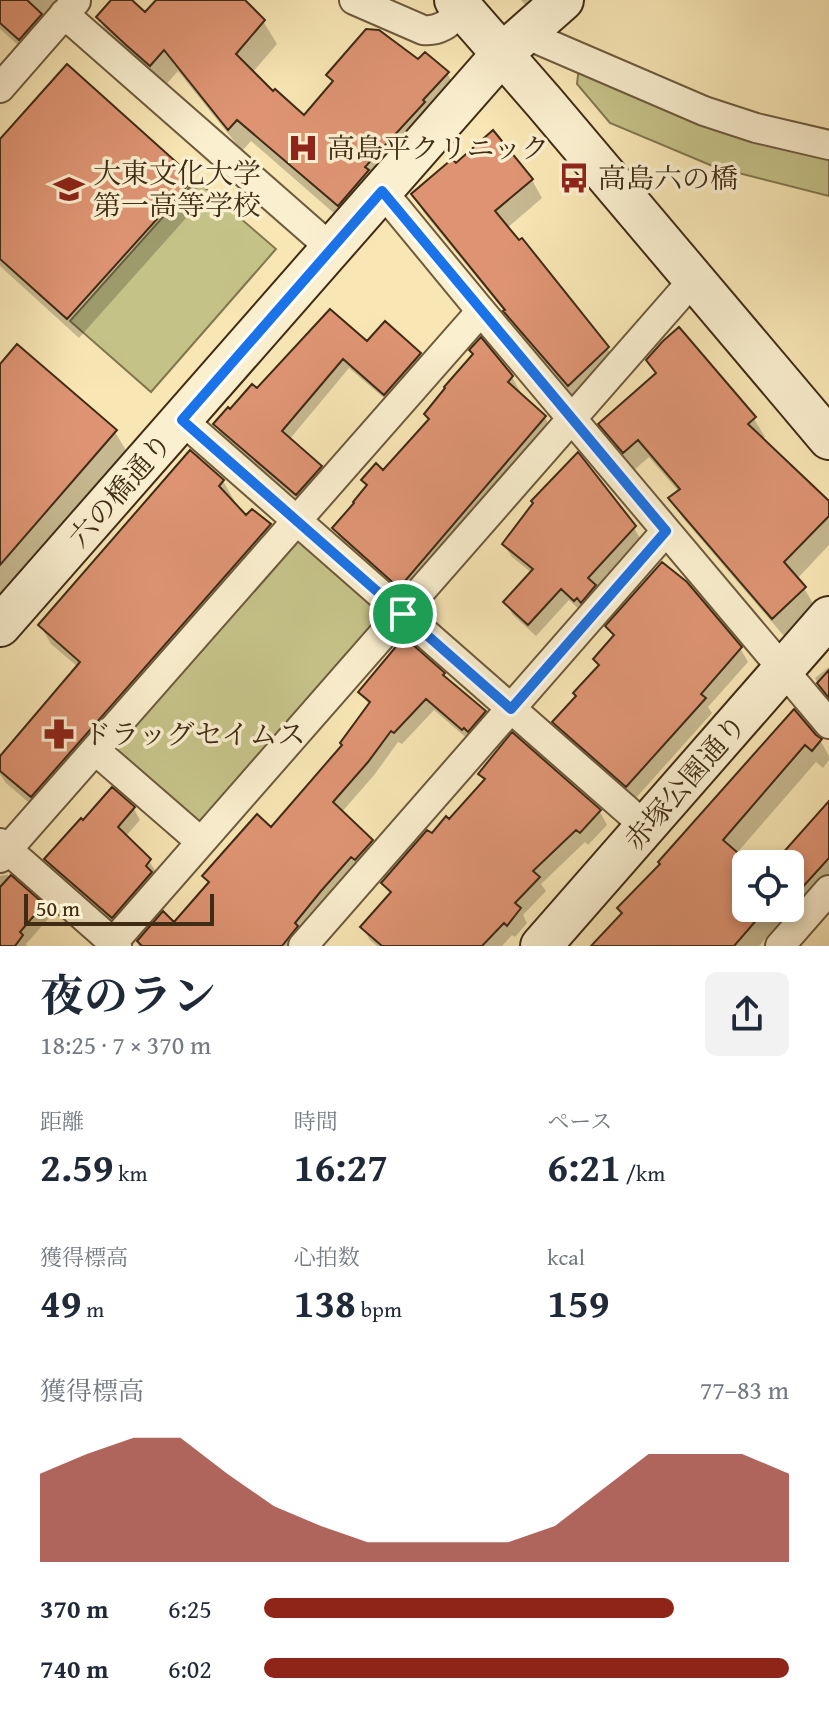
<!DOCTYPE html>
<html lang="ja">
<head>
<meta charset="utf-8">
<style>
  :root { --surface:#fff; --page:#f2f2f3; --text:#1f2937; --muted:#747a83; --accent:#8f2418 }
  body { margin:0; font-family:"Gentium Book Plus","Noto Serif JP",serif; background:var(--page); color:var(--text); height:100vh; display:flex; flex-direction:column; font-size:30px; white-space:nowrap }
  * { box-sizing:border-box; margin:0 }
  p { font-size:26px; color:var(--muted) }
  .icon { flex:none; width:44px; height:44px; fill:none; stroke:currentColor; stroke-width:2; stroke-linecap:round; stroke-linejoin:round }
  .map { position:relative; height:946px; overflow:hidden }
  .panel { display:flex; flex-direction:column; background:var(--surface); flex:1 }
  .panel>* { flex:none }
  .controls { position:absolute; left:732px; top:850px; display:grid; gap:16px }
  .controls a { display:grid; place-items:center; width:72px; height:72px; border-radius:12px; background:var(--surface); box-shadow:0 4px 12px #0003; font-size:40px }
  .scale { position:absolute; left:24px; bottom:20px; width:190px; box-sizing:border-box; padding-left:8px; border:4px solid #402b15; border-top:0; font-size:22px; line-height:28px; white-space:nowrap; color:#402b15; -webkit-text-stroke:6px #faefcf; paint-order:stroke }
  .pin { position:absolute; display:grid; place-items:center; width:68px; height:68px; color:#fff; margin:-34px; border:4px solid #fff; border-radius:50%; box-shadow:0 2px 8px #0007 }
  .round { display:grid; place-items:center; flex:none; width:84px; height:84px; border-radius:12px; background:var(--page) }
  .head { display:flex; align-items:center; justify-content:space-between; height:136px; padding:0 40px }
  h1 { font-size:44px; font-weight:700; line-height:60px }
  .figures { display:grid; grid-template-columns:repeat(3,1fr); gap:12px; height:136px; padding:8px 40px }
  .figures div { display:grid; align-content:center }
  .figures b { font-size:40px; font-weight:700 }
  .figures small { font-size:22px; font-weight:400 }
  .figures p { font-size:22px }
  .chart { height:224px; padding:16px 40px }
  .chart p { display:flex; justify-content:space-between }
  .chart svg { width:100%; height:144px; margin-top:8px; fill:var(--accent); opacity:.7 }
  ul { padding:0 40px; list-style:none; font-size:26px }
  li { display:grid; grid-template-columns:128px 96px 1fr; align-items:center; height:60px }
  li i { height:20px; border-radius:10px; background:var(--accent) }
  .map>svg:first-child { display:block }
</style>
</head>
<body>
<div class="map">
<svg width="829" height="946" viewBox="0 0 829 946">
  <rect width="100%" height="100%" fill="#f8e6b5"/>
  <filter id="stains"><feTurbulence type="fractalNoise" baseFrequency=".0025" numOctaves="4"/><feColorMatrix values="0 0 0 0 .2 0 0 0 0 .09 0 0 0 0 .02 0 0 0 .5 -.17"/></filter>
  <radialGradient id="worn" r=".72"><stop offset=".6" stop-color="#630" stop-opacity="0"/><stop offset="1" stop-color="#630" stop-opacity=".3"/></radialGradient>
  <path fill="#c5c288" stroke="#82764e" stroke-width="2" d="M579 66 829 153V196L715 167 610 123 577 84Z
    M196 180 276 249 151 392 70 321Z
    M303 541 381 609V621L205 821 191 824 116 759 114 745 292 543Z"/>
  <path fill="#0003" d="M0 0H63L29 55 0 29Z
    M114 0H129L145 15 159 0H242L263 21 277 44 252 73 274 94 305 118 334 84 329 75 418 62 447 73 460 96 351 228 251 141 242 151 178 71 163 88 111 40 98 17Z
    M521 0H557L537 18Z
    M0 142 192 179 203 199 79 338 0 266Z
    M456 166 532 180 542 198 507 228 519 243 522 241 608 349 619 367 580 404 517 330 509 317 424 213 413 194Z
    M367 344 420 354 426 364 391 404 349 368 289 440 321 467 327 477 303 504 221 434 215 424 257 391Z
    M648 360 754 419 765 437 762 440 829 504V545L797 579 804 588 815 607 784 636 682 517 671 498 679 492 649 457 634 470 612 443 601 424 656 375Z
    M0 367 115 432 130 457 0 607Z
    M512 377 521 393 519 395 545 418 554 433 409 602 343 544 334 528 368 487 363 480 383 473 430 421Z
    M223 481 234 500 232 502 246 518 269 526 280 544 42 814 6 783 0 774V759L78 667 51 644 40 625Z
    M634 528 641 540 596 589 602 599 582 612 569 600 536 636 513 615 506 602 532 573 512 557 504 545Z
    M608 626 740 648 748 662 708 707 712 713 635 799 562 735 555 722 578 697 600 667 595 659 614 637Z
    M829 667V703L815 678Z
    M443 674 448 682 484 713 491 725 470 741 434 710 402 744 398 742 375 774 341 813 371 842 378 854 299 946H138L139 942 175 925 210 885 205 876 271 830 344 746 370 706 360 692Z
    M794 712 820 740 829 756V760L823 768 816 762 736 854 747 864 746 908H790V864H775L829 804V886L809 908 799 900 759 946H594L623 915 619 909 662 865Z
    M513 735 600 812 607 825 588 845 585 842 541 884 546 891 523 915 527 923 515 937 512 935 502 946H377L370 940 362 927 391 895 383 883 432 836 450 821 485 782 481 775Z
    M112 790 134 809 140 820 125 837 149 861 156 872 119 929 53 871 46 859 83 823Z
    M7 875 42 905 49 918 26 944 27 946H0V876Z"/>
  <path fill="#de9473" stroke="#402b15" stroke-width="2" d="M0 0H27L42 14 19 40 0 23Z
    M111 0H132L145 12 156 0H245L265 20 236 54 273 91 275 89 304 115 333 81 326 75 366 29 379 30 418 59 425 52 449 72 423 100 425 102 365 167 369 170 338 206 237 120 228 130 164 50 150 66 126 45 96 17Z
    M67 64 194 178 67 319 0 259V139Z
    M493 130 533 179 495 211 519 240 522 238 609 347 568 386 503 311 505 310 411 194 452 159 456 163Z
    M330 309 367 341 385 321 421 353 384 395 343 359 282 431 322 466 296 495 213 424 228 407 230 409 252 384 257 388Z
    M679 327 756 417 748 424 829 501V516L784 562 806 587 772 619 668 498 680 489 638 440 623 453 598 424 656 373 646 360 663 341Z
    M481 337 513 376 508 382 546 416 399 588 332 528 354 503 353 502 367 485 361 480 376 463 383 470 429 419 424 414 445 388 444 387 473 354 469 350Z
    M17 344 117 430 0 565V364Z
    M190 450 224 480 219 486 246 515 252 509 271 524 31 797 0 771V756L80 662 38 625Z
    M578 452 636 526 588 578 596 585 581 603 577 598 574 601 561 589 528 625 503 602 533 569 502 544 533 503 531 501Z
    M662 562 687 582 742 647 701 694 706 698 626 787 552 722 576 696 573 693 599 665 593 659 614 635 605 626Z
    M404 637 445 673 443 675 486 711 468 732 464 728 462 730 426 699 394 733 391 731 368 762 333 802 373 840 355 860 351 857 321 891 295 923 298 926 282 946H142L137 941 163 911 174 922 209 882 202 876 257 814 271 827 342 745 340 743 370 702 358 692Z
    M829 670V698L817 683Z
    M794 709 816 735 822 739 812 751 805 745 723 840 746 860V908H767L734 946H591L622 913 617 908 660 864 658 862Z
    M512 732 601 810 580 833 576 830 533 871 540 877 515 903 521 908 507 926 504 923 482 946H382L360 927 391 892 381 883 427 830 432 833 446 816 449 819 485 779 478 774Z
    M112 787 135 807 118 827 151 859 146 866 152 872 112 918 44 859 81 818 83 820Z
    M829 801V858L790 901V864H773Z
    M11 875 44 904 20 932 23 935 15 946H0V887Z"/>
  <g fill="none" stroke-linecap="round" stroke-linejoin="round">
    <g stroke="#6e5a3d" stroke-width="32">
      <path id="street" d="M354 0 423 30C441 32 450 22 463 10
        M64 14 332 249
        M525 34 704 111 756 128 829 145
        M0 88 76 1
        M382 191 481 311 829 724
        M182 420 645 826
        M95 750 201 842
        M0 843 117 946
        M0 858 481 311
        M110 946 694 279
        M303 946 666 531
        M780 946 829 890"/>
    </g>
    <g stroke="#402b15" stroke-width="44">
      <path id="secondary" d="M455 0 544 102 829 439
        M0 626 502 54 563 0
        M541 946 829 617"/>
    </g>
    <use href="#street" stroke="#faefcf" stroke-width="28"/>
    <use href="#secondary" stroke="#faefcf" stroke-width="40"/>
  </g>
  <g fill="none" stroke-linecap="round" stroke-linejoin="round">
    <g stroke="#fff" stroke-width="16">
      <path id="route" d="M382 191 666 531 511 709 182 420Z"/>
    </g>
    <use href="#route" stroke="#1a73e8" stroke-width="10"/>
  </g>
  <defs>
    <g id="hospital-bare" transform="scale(2.4)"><path d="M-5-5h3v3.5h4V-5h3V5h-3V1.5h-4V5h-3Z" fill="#8f2418" stroke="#faefcf" stroke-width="2.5" paint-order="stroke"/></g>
    <g id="bus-bare" transform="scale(2.4)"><path d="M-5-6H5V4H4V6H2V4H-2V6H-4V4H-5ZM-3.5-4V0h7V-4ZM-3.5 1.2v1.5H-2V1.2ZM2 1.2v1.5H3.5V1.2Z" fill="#8f2418" stroke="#faefcf" stroke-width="2.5" paint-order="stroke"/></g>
    <g id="school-bare" transform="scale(2.4)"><path d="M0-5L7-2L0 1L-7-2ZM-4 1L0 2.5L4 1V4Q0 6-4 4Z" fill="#8f2418" stroke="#faefcf" stroke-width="2.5" paint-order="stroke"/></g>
    <g id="pharmacy-bare" transform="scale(2.4)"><path d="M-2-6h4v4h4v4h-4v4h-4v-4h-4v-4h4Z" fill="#8f2418" stroke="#faefcf" stroke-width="2.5" paint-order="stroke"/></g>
  </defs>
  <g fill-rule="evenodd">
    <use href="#hospital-bare" x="303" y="148"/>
    <use href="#bus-bare" x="574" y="178"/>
    <use href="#school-bare" x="69" y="189"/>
    <use href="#pharmacy-bare" x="59" y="734"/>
  </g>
  <g text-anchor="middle" stroke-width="7" stroke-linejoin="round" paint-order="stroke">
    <g font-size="28" fill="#402b15" stroke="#faefcf" text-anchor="start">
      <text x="327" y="158">高島平クリニック</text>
      <text x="93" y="183">大東文化大学<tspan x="93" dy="32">第一高等学校</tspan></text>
      <text x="598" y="188">高島六の橋</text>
      <text x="83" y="744">ドラッグセイムス</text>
    </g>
    <g font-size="28" fill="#402b15" stroke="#faefcf">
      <text transform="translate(120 490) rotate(-49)" y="10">六の橋通り</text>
      <text transform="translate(685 782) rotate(-49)" y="10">赤塚公園通り</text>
    </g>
  </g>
  <rect width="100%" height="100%" filter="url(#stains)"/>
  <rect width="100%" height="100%" fill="url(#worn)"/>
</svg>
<div class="controls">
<a><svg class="icon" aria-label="locate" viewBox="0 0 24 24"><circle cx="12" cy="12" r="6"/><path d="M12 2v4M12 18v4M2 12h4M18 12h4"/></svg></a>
</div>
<div class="scale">50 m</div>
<div class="pin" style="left:403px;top:614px;background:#1e9e55"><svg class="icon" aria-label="arrive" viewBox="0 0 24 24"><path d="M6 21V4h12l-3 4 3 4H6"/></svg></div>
</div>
<section class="panel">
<div class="head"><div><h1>夜のラン</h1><p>18:25 · 7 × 370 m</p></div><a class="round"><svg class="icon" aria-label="share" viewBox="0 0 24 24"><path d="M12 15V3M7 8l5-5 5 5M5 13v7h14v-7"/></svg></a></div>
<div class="figures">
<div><p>距離</p><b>2.59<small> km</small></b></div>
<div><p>時間</p><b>16:27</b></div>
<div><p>ペース</p><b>6:21<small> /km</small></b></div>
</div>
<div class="figures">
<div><p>獲得標高</p><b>49<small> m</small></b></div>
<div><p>心拍数</p><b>138<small> bpm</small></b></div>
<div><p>kcal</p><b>159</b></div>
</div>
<div class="chart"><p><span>獲得標高</span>77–83 m</p>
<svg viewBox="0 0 160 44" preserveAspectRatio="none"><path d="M0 44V17L10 11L20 6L30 6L40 17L50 27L60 33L70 38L80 38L90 38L100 38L110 33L120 22L130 11L140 11L150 11L160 17V44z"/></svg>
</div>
<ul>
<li><b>370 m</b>6:25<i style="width:78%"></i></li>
<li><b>740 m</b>6:02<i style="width:100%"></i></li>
</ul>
</section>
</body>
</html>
